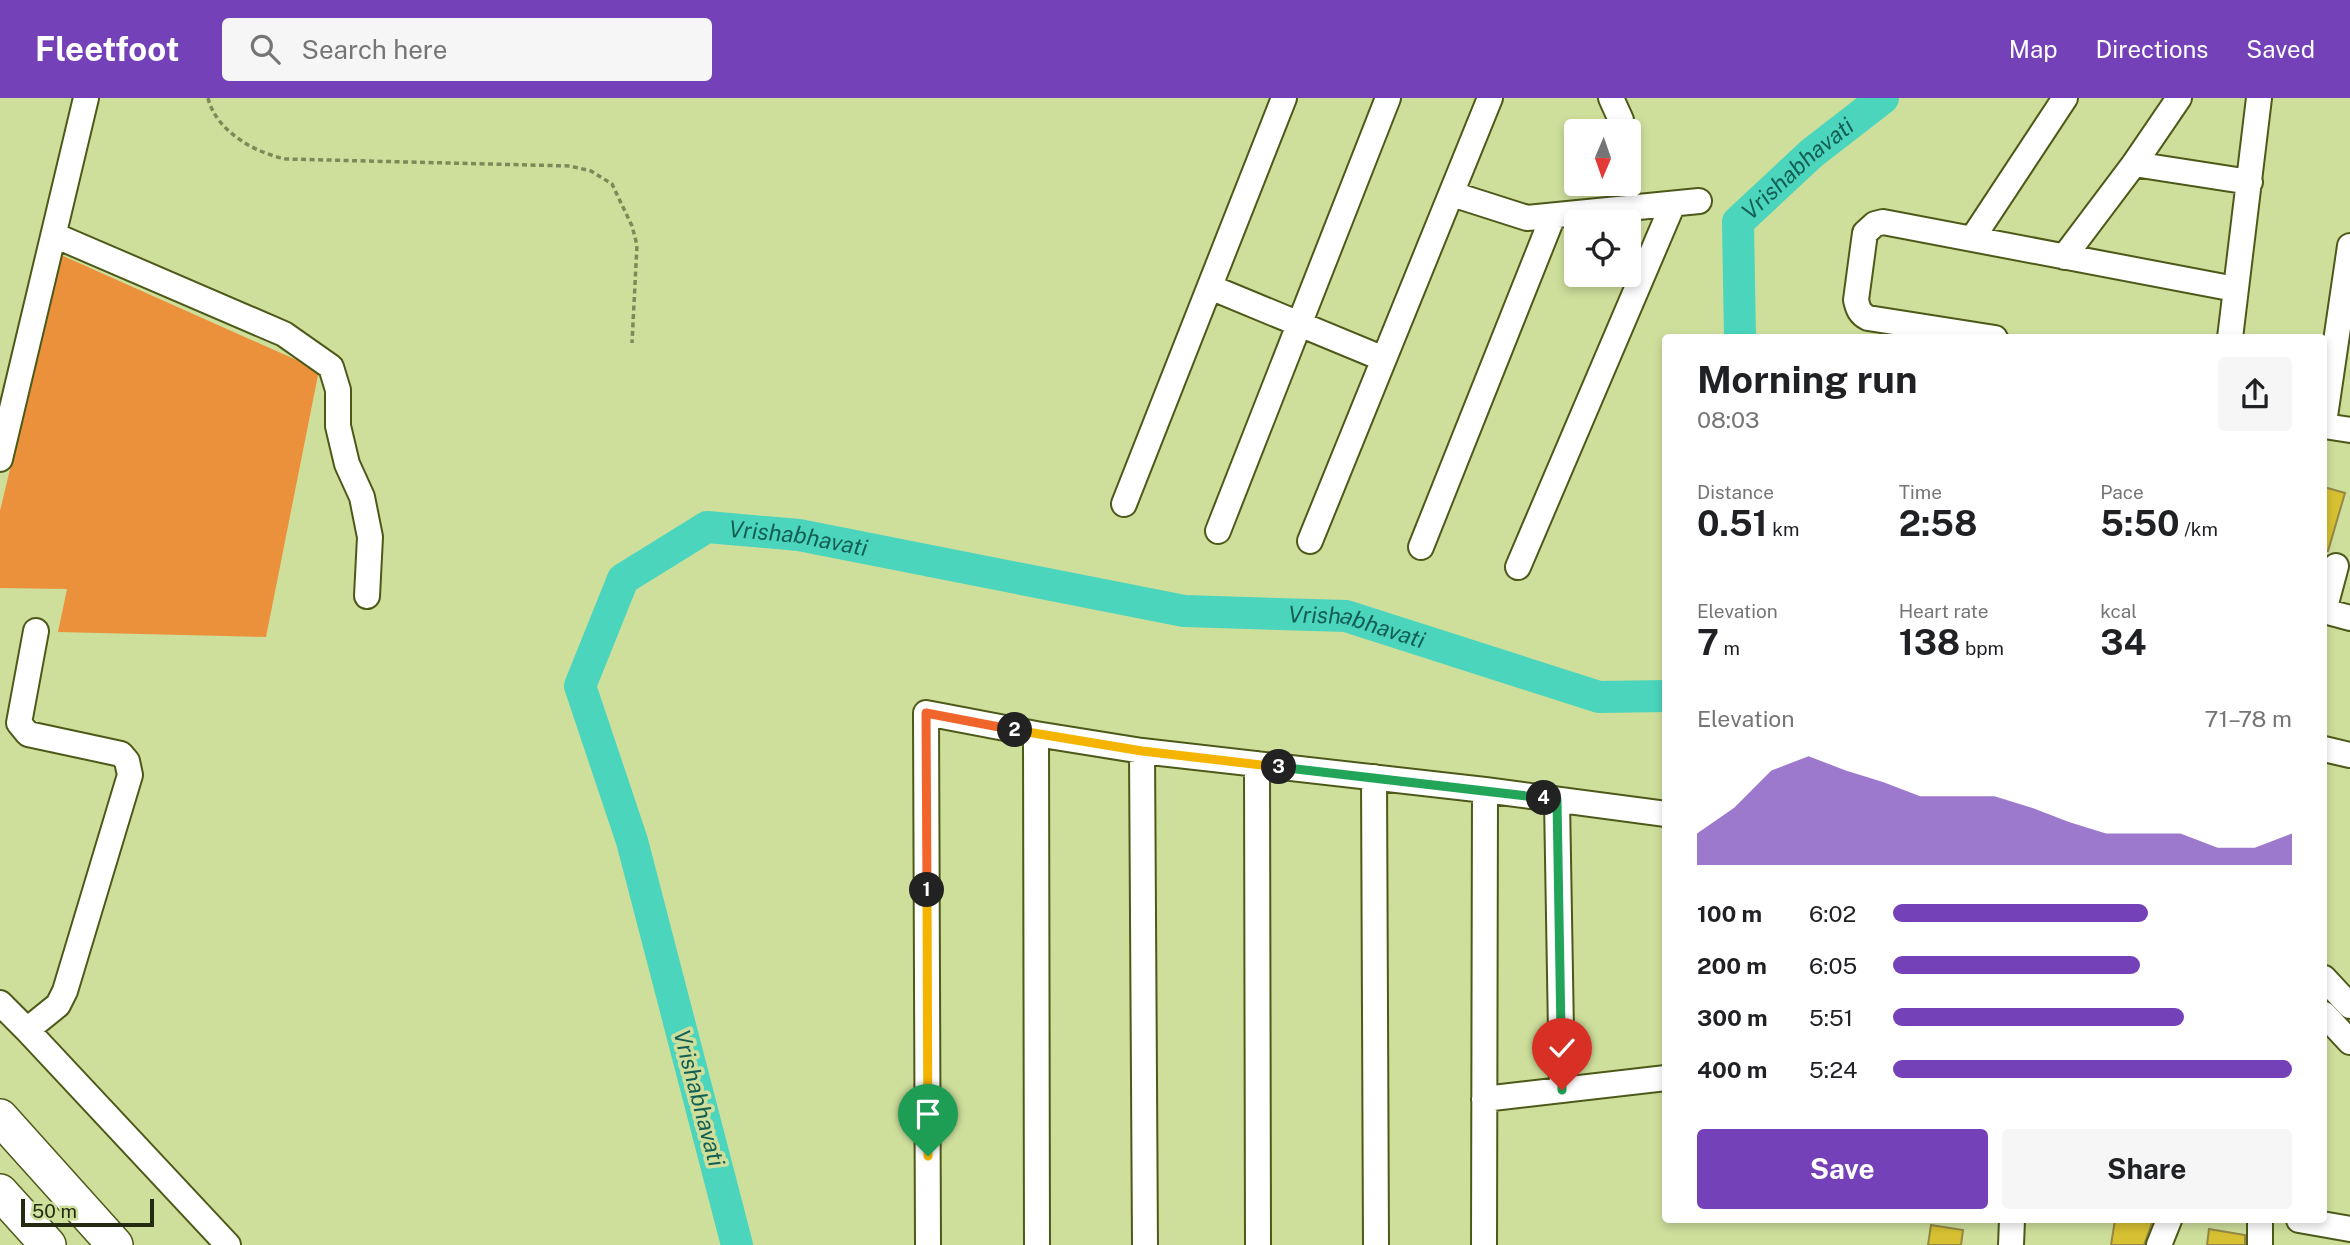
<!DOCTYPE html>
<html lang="en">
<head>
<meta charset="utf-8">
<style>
  :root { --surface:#fff; --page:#f6f6f6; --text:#202124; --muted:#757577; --accent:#7441b9 }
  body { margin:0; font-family:"Public Sans",sans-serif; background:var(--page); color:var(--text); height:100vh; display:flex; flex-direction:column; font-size:26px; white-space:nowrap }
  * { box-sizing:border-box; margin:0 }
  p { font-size:23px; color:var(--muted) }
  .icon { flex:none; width:38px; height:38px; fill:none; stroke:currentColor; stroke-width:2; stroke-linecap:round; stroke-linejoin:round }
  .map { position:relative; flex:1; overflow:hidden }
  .details { position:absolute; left:1662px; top:236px; width:665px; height:889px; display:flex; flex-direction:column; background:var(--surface); border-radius:7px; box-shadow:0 4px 10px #0003 }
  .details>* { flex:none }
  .needle { width:46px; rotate:182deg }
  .controls { position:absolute; left:1564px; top:21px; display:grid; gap:14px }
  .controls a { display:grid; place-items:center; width:77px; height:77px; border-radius:7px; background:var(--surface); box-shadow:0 4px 10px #0003; font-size:35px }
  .scale { position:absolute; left:21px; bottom:18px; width:133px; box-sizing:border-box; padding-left:7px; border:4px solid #242a0f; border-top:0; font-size:19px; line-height:24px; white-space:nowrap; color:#242a0f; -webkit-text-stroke:5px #cedf9c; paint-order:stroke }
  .pin { position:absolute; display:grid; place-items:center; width:60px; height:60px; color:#fff; margin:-72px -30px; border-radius:50% 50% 50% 0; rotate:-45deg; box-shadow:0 0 7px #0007 }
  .pin .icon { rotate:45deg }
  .km { position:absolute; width:35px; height:35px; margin:-18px; border-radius:50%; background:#222; color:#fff; font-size:19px; line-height:35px; text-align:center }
  .round { display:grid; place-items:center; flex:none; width:74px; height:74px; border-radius:7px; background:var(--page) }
  .head { display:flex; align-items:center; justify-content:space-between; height:119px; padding:0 35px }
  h1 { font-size:38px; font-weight:700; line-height:52px }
  .stats { display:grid; grid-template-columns:repeat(3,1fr); gap:10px; height:119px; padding:7px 35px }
  .stats div { display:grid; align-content:center }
  .stats b { font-size:35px; font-weight:700 }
  .stats small { font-size:19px; font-weight:400 }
  .stats p { font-size:19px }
  .chart { height:196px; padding:14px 35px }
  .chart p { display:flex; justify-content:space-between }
  .chart svg { width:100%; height:126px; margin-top:7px; fill:var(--accent); opacity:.7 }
  .cta { display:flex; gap:14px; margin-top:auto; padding:14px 35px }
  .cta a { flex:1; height:80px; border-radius:7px; background:var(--accent); color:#fff; font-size:28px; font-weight:700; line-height:80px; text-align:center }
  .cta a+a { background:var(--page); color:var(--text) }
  ul { padding:0 35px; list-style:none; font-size:23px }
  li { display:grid; grid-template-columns:112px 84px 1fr; align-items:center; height:52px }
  li i { height:18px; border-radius:9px; background:var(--accent) }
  header { display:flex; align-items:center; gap:42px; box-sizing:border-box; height:98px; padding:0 35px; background:var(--accent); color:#fff }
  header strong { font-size:33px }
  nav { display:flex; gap:38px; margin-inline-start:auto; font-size:24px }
  .search { width:490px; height:63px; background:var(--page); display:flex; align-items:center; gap:18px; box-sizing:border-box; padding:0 24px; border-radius:7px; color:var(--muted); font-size:26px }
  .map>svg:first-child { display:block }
</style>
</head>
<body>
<header>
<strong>Fleetfoot</strong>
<div class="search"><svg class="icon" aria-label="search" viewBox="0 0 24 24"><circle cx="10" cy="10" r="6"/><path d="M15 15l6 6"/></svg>Search here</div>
<nav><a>Map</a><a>Directions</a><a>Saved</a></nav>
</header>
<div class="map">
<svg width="2350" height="1147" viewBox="0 0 2350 1147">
  <rect width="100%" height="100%" fill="#cedf9c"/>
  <path fill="#eb903b" d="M61 157 319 272 266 539 58 534 67 491 0 490V413Z"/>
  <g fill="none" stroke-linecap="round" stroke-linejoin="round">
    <g stroke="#4bd5bd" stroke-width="32">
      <path id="s1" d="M1740 240 1738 124 1812 55 1883 0"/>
      <path id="s2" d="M737 1147 632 743 580 588 623 481 707 429 799 437 1184 513 1346 518 1599 599 1666 598"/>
    </g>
  </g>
  <path fill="#d7c031" stroke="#948845" stroke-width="2" d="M2324 389 2345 395 2328 453 2324 452Z
    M2115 1122H2153L2144 1147H2111Z
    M1931 1127 1963 1132 1961 1147H1928Z
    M2209 1131 2245 1137V1147H2207Z"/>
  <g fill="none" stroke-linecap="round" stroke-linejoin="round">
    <g stroke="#4d5918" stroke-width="28">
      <path id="minor" d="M1611 0 1621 22
        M2134 66 2250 84
        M1452 96 1527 120 1699 103
        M54 137 284 236 331 269 338 292V328L347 366 362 399 370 439 367 498
        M1972 141 2065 0
        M2064 159 2134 66 2179 0
        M1210 189 1384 261
        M1995 240 1868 220C1860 216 1858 211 1856 202L1865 135 1875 126 1883 124 2235 191
        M2230 240 2259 0
        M2324 325 2350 148
        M2324 328 2350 332
        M0 361 86 0
        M1124 406 1284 0
        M1218 433 1388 0
        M1310 443 1490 0
        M1421 449 1553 118
        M1518 469 1673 106
        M2324 513 2336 468
        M2324 513 2350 520
        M2324 651 2350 657
        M1257 666 1258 1147
        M1374 679 1376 1147
        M1485 692 1666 716
        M1557 702 1562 992
        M2324 880 2350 908
        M0 905 27 932 58 907 65 893 130 677 127 663 121 656 28 636 19 625 36 533
        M2324 916 2350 944
        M27 932 228 1147
        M1484 1001 1666 980
        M2260 1122V1147
        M2299 1122 2350 1131
        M928 1147 926 615 1036 636
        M1037 1147 1036 636 1142 653
        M1145 1147 1142 653 1485 692 1484 1147
        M2011 1147 2012 1122
        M2159 1147 2169 1122"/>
    </g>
    <g stroke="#4d5918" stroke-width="38">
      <path id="highway" d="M0 1019 115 1147
        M0 1094 48 1147"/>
    </g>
    <path stroke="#7d8959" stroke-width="3.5" stroke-dasharray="5 3.5" stroke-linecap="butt" d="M208 0C216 33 255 55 286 61L570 68 591 73 612 86 632 128 637 147 632 245"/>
    <use href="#minor" stroke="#fff" stroke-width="24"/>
    <use href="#highway" stroke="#fff" stroke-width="35"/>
  </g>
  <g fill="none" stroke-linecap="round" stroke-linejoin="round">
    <g stroke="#fff" stroke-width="14">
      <path id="split-1" d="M927 792 928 1058"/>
    </g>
    <g stroke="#fff" stroke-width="14">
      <path id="split-2" d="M927 792 926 615 1015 632"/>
    </g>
    <g stroke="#fff" stroke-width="14">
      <path id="split-3" d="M1015 632 1142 653 1279 669"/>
    </g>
    <g stroke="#fff" stroke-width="14">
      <path id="split-4" d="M1279 669 1544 700"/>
    </g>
    <g stroke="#fff" stroke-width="14">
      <path id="split-5" d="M1544 700 1557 702 1562 992"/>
    </g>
    <use href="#split-1" stroke="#f5b400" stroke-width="9"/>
    <use href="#split-2" stroke="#f0652b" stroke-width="9"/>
    <use href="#split-3" stroke="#f5b400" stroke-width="9"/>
    <use href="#split-4" stroke="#22a559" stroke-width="9"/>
    <use href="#split-5" stroke="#22a559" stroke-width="9"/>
  </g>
  <g text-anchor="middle" stroke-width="7" stroke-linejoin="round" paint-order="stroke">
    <g font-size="23" font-style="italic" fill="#135f53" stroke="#cedf9c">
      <text dy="8" stroke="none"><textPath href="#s1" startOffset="196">Vrishabhavati</textPath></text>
      <text dy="8" stroke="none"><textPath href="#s2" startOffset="887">Vrishabhavati</textPath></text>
      <text dy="8" stroke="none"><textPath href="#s2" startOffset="1454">Vrishabhavati</textPath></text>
      <text transform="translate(699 1000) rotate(75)" y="8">Vrishabhavati</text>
    </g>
  </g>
</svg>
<div class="controls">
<a><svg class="needle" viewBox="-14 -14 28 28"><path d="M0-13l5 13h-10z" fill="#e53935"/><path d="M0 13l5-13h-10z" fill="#757577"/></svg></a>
<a><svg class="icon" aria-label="locate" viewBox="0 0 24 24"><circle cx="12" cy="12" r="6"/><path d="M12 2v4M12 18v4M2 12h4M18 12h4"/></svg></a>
</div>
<div class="scale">50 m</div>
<div class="pin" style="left:928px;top:1058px;background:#1e9e55"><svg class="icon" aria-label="arrive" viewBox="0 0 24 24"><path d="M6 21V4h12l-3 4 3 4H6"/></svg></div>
<div class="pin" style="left:1562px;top:992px;background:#d93025"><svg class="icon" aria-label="check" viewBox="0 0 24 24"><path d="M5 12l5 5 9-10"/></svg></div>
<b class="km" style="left:927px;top:792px">1</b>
<b class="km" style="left:1015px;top:632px">2</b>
<b class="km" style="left:1279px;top:669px">3</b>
<b class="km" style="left:1544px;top:700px">4</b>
<section class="details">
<div class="head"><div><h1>Morning run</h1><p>08:03</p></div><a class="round"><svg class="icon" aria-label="share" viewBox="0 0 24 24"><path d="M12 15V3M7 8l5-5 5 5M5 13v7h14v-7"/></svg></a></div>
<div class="stats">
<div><p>Distance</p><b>0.51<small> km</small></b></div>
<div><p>Time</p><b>2:58</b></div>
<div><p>Pace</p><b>5:50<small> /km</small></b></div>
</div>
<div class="stats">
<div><p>Elevation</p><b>7<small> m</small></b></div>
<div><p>Heart rate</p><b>138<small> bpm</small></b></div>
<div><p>kcal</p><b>34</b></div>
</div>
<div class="chart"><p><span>Elevation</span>71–78 m</p>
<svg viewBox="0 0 160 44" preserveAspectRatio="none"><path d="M0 44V33L10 24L20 11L30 6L40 11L50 15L60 20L70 20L80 20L90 24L100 29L110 33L120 33L130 33L140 38L150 38L160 33V44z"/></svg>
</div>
<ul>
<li><b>100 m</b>6:02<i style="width:64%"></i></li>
<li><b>200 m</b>6:05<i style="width:62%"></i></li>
<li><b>300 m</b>5:51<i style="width:73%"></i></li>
<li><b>400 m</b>5:24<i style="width:100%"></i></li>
</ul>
<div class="cta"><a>Save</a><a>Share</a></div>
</section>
</div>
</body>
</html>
